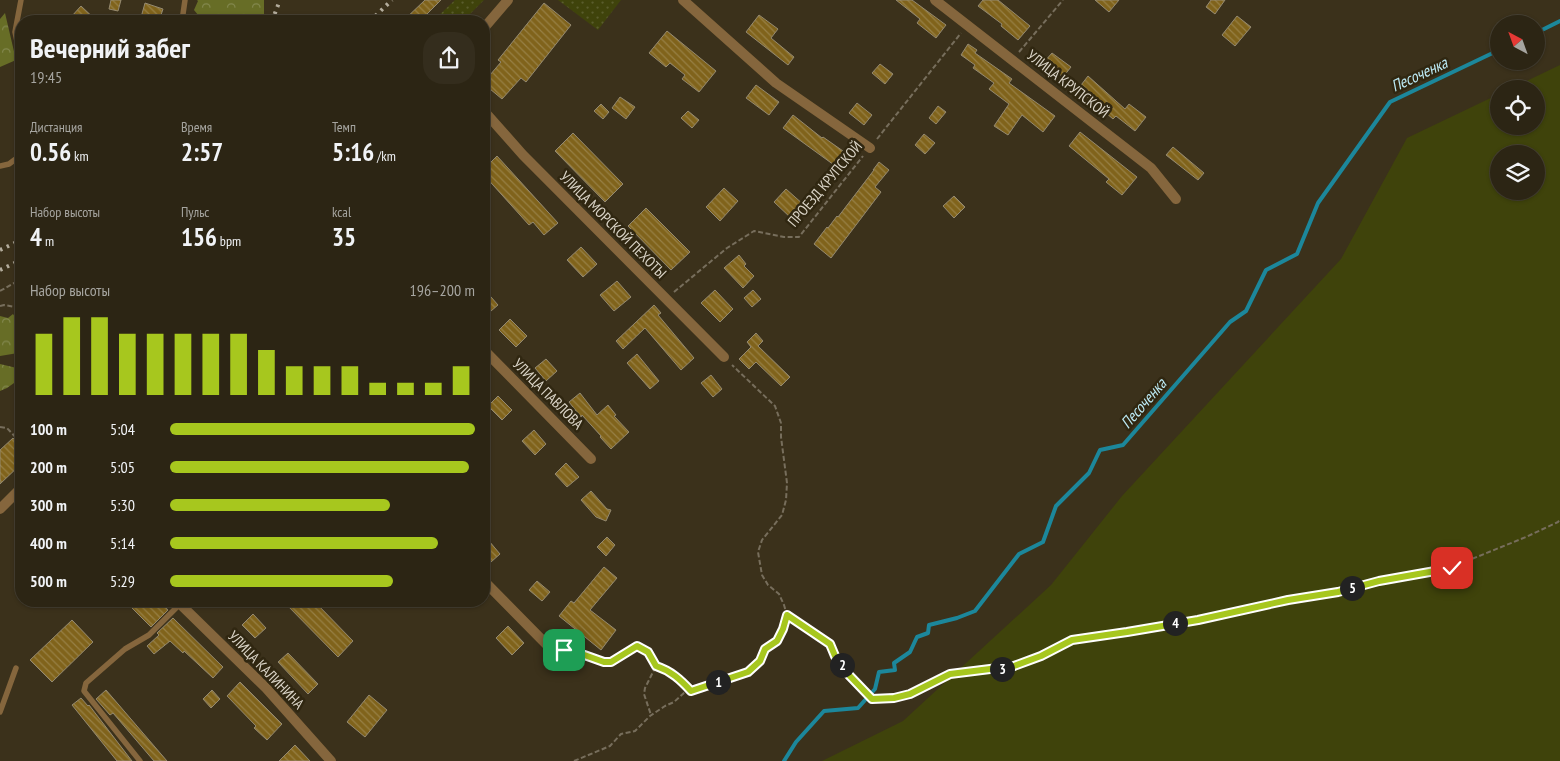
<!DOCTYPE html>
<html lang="ru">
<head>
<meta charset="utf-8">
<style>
  :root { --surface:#2c2514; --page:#342d1d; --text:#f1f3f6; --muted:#a6a5a0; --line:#484234; --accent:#a7c71e }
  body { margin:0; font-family:"PT Sans Narrow",sans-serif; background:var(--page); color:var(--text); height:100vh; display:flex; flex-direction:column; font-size:19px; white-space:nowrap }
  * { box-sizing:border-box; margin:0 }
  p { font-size:16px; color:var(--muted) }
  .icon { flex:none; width:28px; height:28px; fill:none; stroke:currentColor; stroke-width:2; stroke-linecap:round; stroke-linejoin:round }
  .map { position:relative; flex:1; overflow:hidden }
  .sheet { position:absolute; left:15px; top:15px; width:475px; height:592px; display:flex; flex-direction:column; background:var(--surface); border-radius:20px; box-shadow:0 1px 4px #0004,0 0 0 1px var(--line) }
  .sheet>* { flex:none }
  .needle { width:32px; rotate:319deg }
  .controls { position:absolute; left:1490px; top:15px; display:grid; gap:10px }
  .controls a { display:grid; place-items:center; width:55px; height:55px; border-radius:50%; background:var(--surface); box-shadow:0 1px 4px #0004,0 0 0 1px var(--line); font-size:25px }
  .pin { position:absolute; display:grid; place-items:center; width:42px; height:42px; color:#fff; margin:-21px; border-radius:10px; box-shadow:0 2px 8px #0006 }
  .km { position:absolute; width:25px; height:25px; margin:-12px; border-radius:50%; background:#222; color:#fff; font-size:14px; line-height:25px; text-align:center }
  .round { display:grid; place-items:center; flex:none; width:52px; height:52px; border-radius:20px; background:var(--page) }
  .head { display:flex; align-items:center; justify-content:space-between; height:85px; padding:0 15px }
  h1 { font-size:28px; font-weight:600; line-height:38px }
  .metrics { display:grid; grid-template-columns:repeat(3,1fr); gap:8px; height:85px; padding:5px 15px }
  .metrics div { display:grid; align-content:center }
  .metrics b { font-size:25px; font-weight:600 }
  .metrics small { font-size:14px; font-weight:400 }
  .metrics p { font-size:14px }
  .chart { height:140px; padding:10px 15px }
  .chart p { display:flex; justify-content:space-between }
  .chart svg { width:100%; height:90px; margin-top:5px; stroke:var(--accent); stroke-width:6 }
  ul { padding:0 15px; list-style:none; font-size:16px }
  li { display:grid; grid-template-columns:80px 60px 1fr; align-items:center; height:38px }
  li i { height:12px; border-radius:6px; background:var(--accent) }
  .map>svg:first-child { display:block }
</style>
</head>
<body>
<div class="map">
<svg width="1560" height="761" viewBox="0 0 1560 761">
  <defs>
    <pattern id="forest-crowns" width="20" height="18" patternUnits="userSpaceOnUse" patternTransform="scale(1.25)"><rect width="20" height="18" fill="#676d26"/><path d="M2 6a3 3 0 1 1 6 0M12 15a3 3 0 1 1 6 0" fill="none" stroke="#83884e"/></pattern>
    <pattern id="park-dots" width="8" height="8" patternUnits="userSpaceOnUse" patternTransform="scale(1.25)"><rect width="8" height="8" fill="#3f430b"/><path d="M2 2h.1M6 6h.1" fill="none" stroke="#5a5d2d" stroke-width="1.8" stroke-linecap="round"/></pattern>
    <pattern id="building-back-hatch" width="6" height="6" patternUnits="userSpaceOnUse" patternTransform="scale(1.25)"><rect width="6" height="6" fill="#80631b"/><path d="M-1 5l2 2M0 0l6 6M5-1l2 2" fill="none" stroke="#978045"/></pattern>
  </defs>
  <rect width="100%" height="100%" fill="#3b311b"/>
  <path fill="#3f430b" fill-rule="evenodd" d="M1560 65V761H822L903 721 1051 585 1122 496 1341 259 1407 138 1499 94V126H1536V89H1510ZM1499 154H1536V191H1499Z"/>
  <path fill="url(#forest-crowns)" d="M197 0H264V21H203L194 10 198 1Z
    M5 13 16 60 0 67V19Z
    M13 314 17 320 16 329 21 331V341L19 342 18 353 0 356V316L8 318Z
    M0 364 21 369V378L7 388 0 391Z"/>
  <path fill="url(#park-dots)" d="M455 0H484L463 21H433Z
    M558 0H621L598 30Z"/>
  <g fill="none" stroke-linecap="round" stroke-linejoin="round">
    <path stroke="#1c879b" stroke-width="4" d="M1536 33 1560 21
      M784 761 796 742 824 711 858 708 875 689 879 672 895 670 894 663 910 652 917 637 928 633 929 625 957 618 975 611 1019 554 1043 542 1056 506 1089 473 1100 450 1123 445 1230 322 1246 311 1266 270 1297 254 1318 203 1390 102 1499 50"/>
  </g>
  <path fill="url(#building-back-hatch)" stroke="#948970" d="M111 0H121L118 11 109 9Z
    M425 0H441L420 21H403Z
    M896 0H912L946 25 936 38 917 23 920 19Z
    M983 0H998L1030 26 1018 40 1001 26 1002 24 978 6Z
    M1095 0H1119L1109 12Z
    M1211 0H1225L1215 14 1206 7Z
    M145 3 163 9 159 21H140Z
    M544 3 571 25 526 82 521 78 502 99 484 84V82L501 62 498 60Z
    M81 6 97 21H76L71 17Z
    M759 15 778 29 771 38 794 57 788 65 746 32Z
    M1237 16 1251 27 1235 46 1222 35Z
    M667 31 716 71 699 92 682 79 685 75 670 63 666 67 649 53Z
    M968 44 977 50 975 53 1012 79 1009 83 1055 116 1043 132 1022 115 1008 135 994 126 1009 104 989 89 994 83 973 68 975 65 961 55Z
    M1052 53 1071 67 1063 77 1044 62Z
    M880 64 893 74 885 84 872 73Z
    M1088 76 1125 109 1129 104 1146 117 1135 131 1116 116 1113 119 1078 89Z
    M756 85 779 102 769 115 746 98Z
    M620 97 635 107 626 119 612 108Z
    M857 103 872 115 864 125 849 113Z
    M601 104 609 112 603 119 594 111Z
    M938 106 946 112 936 124 929 118Z
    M688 111 699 120 692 128 681 118Z
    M793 115 822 138 823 137 843 151 834 165 783 128Z
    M1080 132 1137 177 1122 195 1106 182 1109 179 1069 146Z
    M573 133 623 184 605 202 555 151Z
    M924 134 935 143 925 154 915 145Z
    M1173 147 1204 173 1198 180 1166 155Z
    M497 156 558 223 544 235 533 222 529 225 484 175V169Z
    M879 162 889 170 875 187 881 192 831 258 814 244 827 227 828 228 837 216 838 217 874 170H873Z
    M724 188 738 201 720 221 706 207Z
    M786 189 804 205 792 219 774 202Z
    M954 196 965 207 954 218 943 206Z
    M646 208 690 252 671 270 628 226Z
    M581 247 597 264 583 277 567 260Z
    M739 255 746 264 744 266 754 276 743 288 724 268Z
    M617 281 631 297 614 311 600 295Z
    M484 289 498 305 484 317Z
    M715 290 733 309 720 322 701 303Z
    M753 290 761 299 752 307 744 298Z
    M654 305 661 313 658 315 694 358 681 370 645 328 623 349 616 341Z
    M510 319 527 336 516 347 499 330Z
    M756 333 763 341 758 346 790 377 781 386 756 362 749 369 739 359 751 347 747 342Z
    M637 354 659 381 650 389 627 363Z
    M546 359 557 371 546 381 535 368Z
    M711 375 722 389 713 397 701 383Z
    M580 393 597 415 608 405 616 415 614 416 629 432 611 449 600 437 601 436 582 415 581 417 569 402Z
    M498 396 512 410 502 420 488 406Z
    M534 430 546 444 535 455 522 441Z
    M13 438 21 447V464L0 484V450Z
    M566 463 579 477 567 487 555 474Z
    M591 491 607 509 611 510 606 521 596 517 581 500Z
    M484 535 500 554 491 562 484 554Z
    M607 537 615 545 606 556 597 547Z
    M604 567 617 578 590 610 616 630 601 650 559 616 571 601 574 603Z
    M537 581 550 592 542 601 529 590Z
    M125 601H160L168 610 151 627Z
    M283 601H314L353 641 338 657Z
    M253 614 266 628 255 638 242 625Z
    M173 618 223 667 213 678 184 651 183 653 170 641 154 654 147 646 159 635 157 633Z
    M72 620 93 642 52 682 30 660Z
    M508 626 524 643 512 655 496 638Z
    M288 653 318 684 308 694 278 662Z
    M240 682 282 724 267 740 254 728 256 726 227 696Z
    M106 690 167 761H154L113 713 110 715 96 699Z
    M212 690 220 699 211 708 203 699Z
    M369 695 387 710 365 737 347 722Z
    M81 698 88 706 89 705 132 761H117L72 705Z
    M295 745 310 761H279Z"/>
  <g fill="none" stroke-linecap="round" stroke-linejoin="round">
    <path stroke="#776e5c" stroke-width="2" stroke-dasharray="5 2.5" stroke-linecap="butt" d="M1019 52 1063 0
      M877 139 961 33
      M0 291 21 279
      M674 292 727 248 754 231 784 237H799L863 156
      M0 306 4 305 21 308
      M0 427 7 428 21 443
      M787 615 830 644 835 656 847 673 871 699 894 698 909 694 950 674 1014 666 1041 656 1072 640 1127 632 1198 620 1288 600 1338 592 1379 581 1452 567 1526 537 1558 522 1560 519
      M560 650 576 652 604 662H611L637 646C647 650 651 657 656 666L645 688 644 694 651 715
      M656 666C670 671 680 679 690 690
      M574 761 610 746 621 734 635 731 650 716 665 706 674 702 684 693 748 672 760 661 765 649 777 641 783 629 787 615 784 605 779 594 768 585 762 575 758 552 762 540 782 515 786 500 787 483 781 437V423L775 406 732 365"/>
    <path stroke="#85663d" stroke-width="5.5" d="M182 21 185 0
      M21 53 19 51 15 32 21 0
      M0 166 9 164 21 155
      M0 712 16 668
      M140 761 84 691 86 683 125 649 149 635 180 604"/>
    <path stroke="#85663d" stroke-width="10" d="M683 0 776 83 870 148
      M935 0 1151 168 1176 199
      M484 111 523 155 724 357
      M484 350 591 459
      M484 581 550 648
      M177 601 266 688 331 761"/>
    <path stroke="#85663d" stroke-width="10" d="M484 28 508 0
      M0 509 21 488"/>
    <path stroke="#b3ac9c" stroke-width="4" stroke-dasharray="2.5 5" stroke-linecap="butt" d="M272 21 280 0
      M370 21 392 0
      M0 250 21 240
      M0 270 21 260"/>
  </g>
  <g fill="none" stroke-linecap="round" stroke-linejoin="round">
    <g stroke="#fff" stroke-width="10">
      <path id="route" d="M564 650 576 652 604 662H611L637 646 648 652 656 666C671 671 680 679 691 691L748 672 760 661 765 649 777 641 783 629 787 615 830 644 835 656 847 673 872 699 894 698 910 694 950 674 1014 666 1041 656 1072 640 1127 632 1198 620 1288 600 1338 592 1379 581 1452 568"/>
    </g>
    <use href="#route" stroke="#a7c71e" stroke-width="6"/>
  </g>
  <g text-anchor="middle" stroke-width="5" stroke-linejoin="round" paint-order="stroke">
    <g font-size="15" fill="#dad4c7" stroke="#302711">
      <text transform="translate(1068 84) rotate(38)" y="5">УЛИЦА КРУПСКОЙ</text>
      <text transform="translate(825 184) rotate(-50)" y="5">ПРОЕЗД КРУПСКОЙ</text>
      <text transform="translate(613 225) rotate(45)" y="5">УЛИЦА МОРСКОЙ ПЕХОТЫ</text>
      <text transform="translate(548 394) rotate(45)" y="5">УЛИЦА ПАВЛОВА</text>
      <text transform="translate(266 670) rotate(46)" y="5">УЛИЦА КАЛИНИНА</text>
    </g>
    <g font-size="16" font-style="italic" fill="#bdebf6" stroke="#302711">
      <text transform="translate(1419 74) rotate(-25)" y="6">Песоченка</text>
      <text transform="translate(1143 403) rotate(-49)" y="6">Песоченка</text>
    </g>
  </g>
</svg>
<div class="controls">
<a><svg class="needle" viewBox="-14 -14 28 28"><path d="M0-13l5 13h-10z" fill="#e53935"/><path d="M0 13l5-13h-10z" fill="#a6a5a0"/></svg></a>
<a><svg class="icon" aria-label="locate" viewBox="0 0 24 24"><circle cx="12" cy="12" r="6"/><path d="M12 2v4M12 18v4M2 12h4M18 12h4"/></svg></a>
<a><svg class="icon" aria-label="layers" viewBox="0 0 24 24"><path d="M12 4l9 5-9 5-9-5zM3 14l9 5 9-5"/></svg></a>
</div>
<div class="pin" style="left:564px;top:650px;background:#1e9e55"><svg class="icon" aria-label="arrive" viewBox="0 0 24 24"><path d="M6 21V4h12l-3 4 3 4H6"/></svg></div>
<div class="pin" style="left:1452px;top:568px;background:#d93025"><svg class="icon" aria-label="check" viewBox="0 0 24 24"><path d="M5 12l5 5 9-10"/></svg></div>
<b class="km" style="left:718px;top:682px">1</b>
<b class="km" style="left:842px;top:665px">2</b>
<b class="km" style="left:1002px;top:669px">3</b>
<b class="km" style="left:1175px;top:623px">4</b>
<b class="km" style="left:1352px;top:588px">5</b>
<section class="sheet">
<div class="head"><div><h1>Вечерний забег</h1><p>19:45</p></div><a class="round"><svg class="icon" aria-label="share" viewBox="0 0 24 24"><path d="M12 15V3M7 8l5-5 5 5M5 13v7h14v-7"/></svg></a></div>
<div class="metrics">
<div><p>Дистанция</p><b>0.56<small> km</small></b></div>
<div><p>Время</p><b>2:57</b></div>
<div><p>Темп</p><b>5:16<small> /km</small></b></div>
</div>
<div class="metrics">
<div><p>Набор высоты</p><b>4<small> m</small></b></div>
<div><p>Пульс</p><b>156<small> bpm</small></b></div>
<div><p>kcal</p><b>35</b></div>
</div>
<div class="chart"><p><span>Набор высоты</span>196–200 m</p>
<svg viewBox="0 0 160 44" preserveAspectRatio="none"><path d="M5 44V14M15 44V6M25 44V6M35 44V14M45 44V14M55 44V14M65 44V14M75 44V14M85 44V22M95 44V30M105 44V30M115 44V30M125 44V38M135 44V38M145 44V38M155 44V30"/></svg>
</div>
<ul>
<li><b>100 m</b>5:04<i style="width:100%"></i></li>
<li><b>200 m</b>5:05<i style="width:98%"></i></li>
<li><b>300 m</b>5:30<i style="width:72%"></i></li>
<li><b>400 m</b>5:14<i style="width:88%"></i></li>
<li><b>500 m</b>5:29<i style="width:73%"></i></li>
</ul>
</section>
</div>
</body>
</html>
